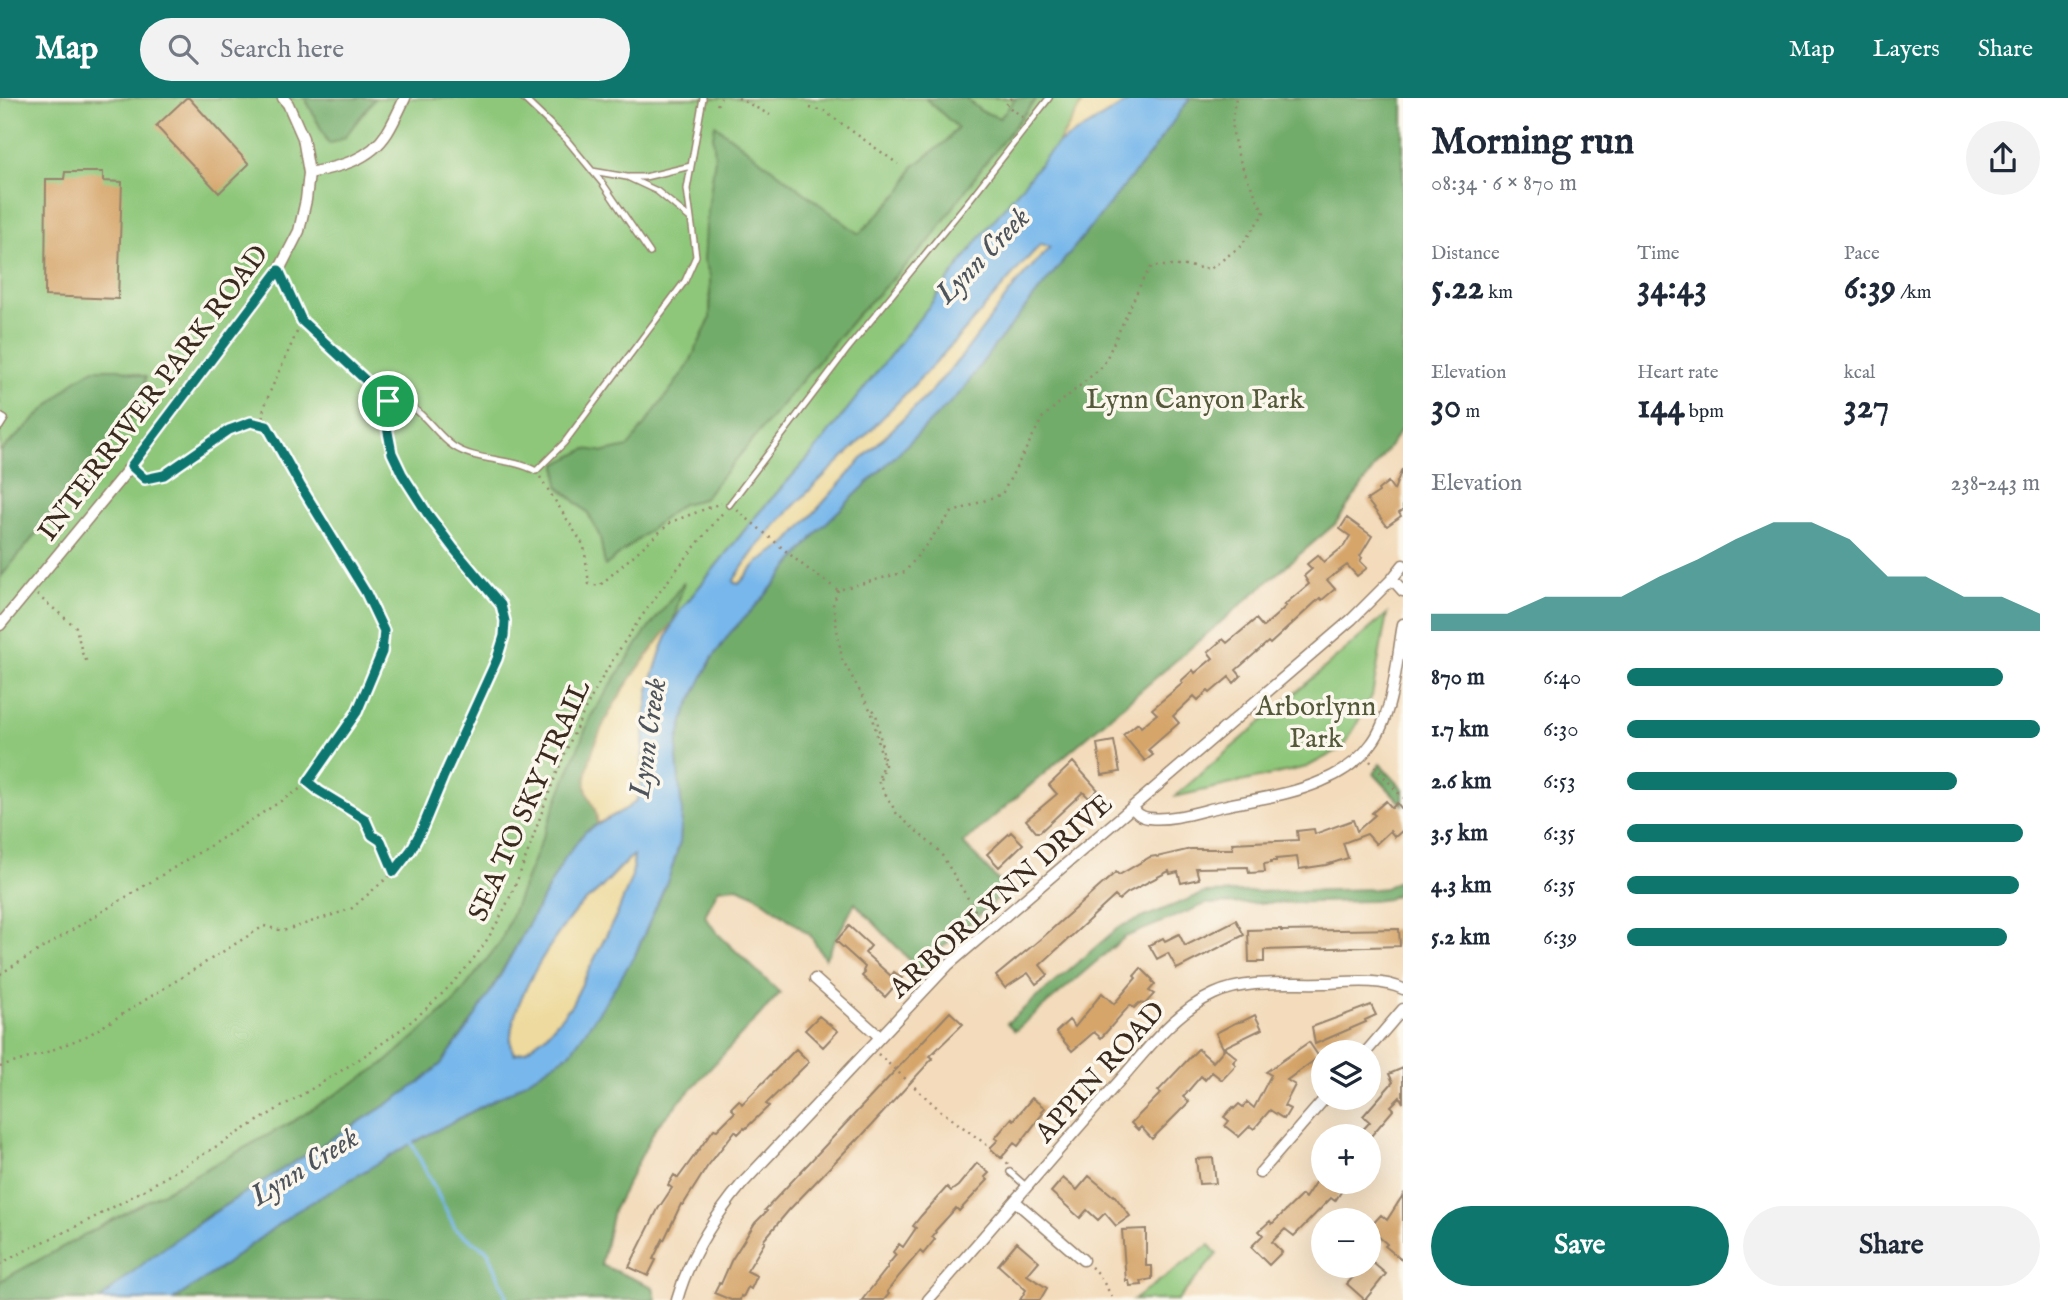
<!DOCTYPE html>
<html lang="en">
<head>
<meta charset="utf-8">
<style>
  :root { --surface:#fff; --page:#f2f2f3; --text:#1f2937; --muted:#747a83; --accent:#0f766e }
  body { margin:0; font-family:"IM FELL English",serif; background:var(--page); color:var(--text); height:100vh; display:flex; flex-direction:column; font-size:26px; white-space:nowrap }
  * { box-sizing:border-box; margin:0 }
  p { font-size:23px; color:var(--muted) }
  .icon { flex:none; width:38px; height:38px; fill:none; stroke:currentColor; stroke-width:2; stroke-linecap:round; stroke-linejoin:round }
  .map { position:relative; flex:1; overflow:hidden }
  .panel { display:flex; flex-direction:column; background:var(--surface); width:665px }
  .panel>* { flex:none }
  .controls { position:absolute; left:1311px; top:942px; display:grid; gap:14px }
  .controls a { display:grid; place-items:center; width:70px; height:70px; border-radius:50%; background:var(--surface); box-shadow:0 7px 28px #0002; font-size:35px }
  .pin { position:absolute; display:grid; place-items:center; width:60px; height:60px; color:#fff; margin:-30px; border:4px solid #fff; border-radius:50%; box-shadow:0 2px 7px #0007 }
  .round { display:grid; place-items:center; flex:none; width:74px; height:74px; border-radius:37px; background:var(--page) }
  .overview { display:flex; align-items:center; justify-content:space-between; height:119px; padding:0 28px }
  h1 { font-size:38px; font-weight:700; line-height:52px }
  .figures { display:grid; grid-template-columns:repeat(3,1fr); gap:10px; height:119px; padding:7px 28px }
  .figures div { display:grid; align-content:center }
  .figures b { font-size:35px; font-weight:700 }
  .figures small { font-size:19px; font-weight:400 }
  .figures p { font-size:19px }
  .chart { height:196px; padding:14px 28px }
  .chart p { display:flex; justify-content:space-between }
  .chart svg { width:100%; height:126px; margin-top:7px; fill:var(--accent); opacity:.7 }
  .action { display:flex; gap:14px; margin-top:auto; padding:14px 28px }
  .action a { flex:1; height:80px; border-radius:42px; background:var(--accent); color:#fff; font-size:28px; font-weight:700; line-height:80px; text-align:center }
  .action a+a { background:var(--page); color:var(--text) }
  ul { padding:0 28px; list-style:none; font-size:23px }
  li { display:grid; grid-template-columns:112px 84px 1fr; align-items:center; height:52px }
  li i { height:18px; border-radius:9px; background:var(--accent) }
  header { display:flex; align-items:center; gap:42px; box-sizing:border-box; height:98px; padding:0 35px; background:var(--accent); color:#fff }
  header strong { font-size:33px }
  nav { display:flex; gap:38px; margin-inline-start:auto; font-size:24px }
  .search { width:490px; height:63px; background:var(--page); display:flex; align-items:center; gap:18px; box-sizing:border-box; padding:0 24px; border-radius:38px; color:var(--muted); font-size:26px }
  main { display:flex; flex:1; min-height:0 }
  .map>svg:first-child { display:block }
</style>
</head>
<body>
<header>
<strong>Map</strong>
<div class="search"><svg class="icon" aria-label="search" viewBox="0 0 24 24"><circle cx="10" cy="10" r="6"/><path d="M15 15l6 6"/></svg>Search here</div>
<nav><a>Map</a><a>Layers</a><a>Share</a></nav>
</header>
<main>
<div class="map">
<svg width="1403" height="1202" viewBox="0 0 1403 1202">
  <rect width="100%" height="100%" fill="#fbf7ec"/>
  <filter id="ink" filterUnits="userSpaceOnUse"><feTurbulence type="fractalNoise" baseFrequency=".0143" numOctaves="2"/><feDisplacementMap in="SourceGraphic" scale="14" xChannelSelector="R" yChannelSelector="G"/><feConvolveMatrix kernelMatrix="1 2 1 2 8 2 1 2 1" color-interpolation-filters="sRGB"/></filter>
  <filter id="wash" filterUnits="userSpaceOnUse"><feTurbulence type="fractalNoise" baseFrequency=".00686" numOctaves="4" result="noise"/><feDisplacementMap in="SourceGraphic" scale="28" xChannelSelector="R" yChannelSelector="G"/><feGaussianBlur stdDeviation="1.57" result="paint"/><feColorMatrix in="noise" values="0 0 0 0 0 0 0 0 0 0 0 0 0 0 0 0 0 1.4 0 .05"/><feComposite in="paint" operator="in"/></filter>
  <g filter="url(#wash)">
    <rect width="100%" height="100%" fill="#f3dbbb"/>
    <path fill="#8ec77a" stroke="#64784c" stroke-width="2" d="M0 0H1085L1058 46 984 134 930 207 812 356 756 418 683 509 625 588 589 700 598 713 597 726 585 734 500 878 234 1103 113 1191 100 1202H0Z
      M1387 516 1372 598 1344 649 1307 669 1174 699Z
      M1209 1147 1217 1156 1178 1202H1133Z"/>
    <path fill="#72ac6a" stroke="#566b44" stroke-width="2" d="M305 0H375L344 40 329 46Z
      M925 0H965L981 13 1000 20 1016 0H1037L982 69 928 145 857 217 703 401 682 406 605 468 600 439 588 415 558 388 557 366 586 351 605 354 628 349 688 268 710 221V178L704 162 706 127 715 59 713 38 715 27 859 136 903 91 913 69 945 44 958 30Z
      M1190 0H1403V329L1335 426 963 745 1007 792 917 872V870L855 805 825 861 810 837 754 796 737 789 718 791 705 818 717 835 780 895 656 1029 613 1113 601 1167 653 1189 656 1202H173L219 1171 292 1116 412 1045 513 992 570 955 635 857 669 779 680 744 682 715 677 661 678 642 686 613 711 562 730 535 764 499 820 431 960 295 995 247 1150 56Z
      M94 271H119L146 279 139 310 0 480V354L77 281Z
      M684 484 673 524 625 588 599 639 589 700 598 713 597 726 585 734 565 760 482 909 441 966 419 985 394 1002 206 1119 150 1161 100 1202H0V1183L292 1024 385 965 453 905 501 843 591 618 642 539Z
      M1380 666 1403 691V707L1374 676Z
      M1403 780V793L1388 801 1372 803 1206 806 1125 839 1015 933 1007 925 1119 829 1204 795 1374 791 1385 790Z"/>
    <path fill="#eeda9e" stroke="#94825e" stroke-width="2" d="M1085 0H1134L1058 46Z
      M1041 146 1051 149 1017 185 962 258 929 296 864 359 788 444 757 465 739 486 734 485 733 482C768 426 820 384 865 337 898 303 932 269 964 233 989 204 1014 174 1041 146Z
      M673 524 661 553 650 588 645 620 641 684 637 702 630 709 597 726C599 708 583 699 586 680 594 623 639 569 673 524Z
      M634 756 632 778 618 814 571 908 545 938 525 953 514 956C497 922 554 838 576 812 584 804 593 798 600 791 612 779 623 767 634 756Z"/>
    <path fill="#77b7eb" stroke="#597084" stroke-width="2" fill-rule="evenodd" d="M1134 0H1190L1150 56 995 247 960 295 820 431 764 499 730 535 711 562 686 613 678 642 677 661 682 715 680 744 669 779 635 857 603 908 570 955 513 992 412 1045 292 1116 219 1171 173 1202H100C188 1122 295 1066 394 1002L419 985 441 966 469 928 500 878 565 760 585 734 629 709 637 702 641 684 645 620 650 588 661 553 673 524 683 509 756 418 812 356 930 207 984 134 1049 55 1058 46ZM1041 146 1050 149 1017 185 962 258 929 296 864 359 788 444 757 465 739 486 734 485V482C768 426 821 383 867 336 899 302 932 269 963 234 989 205 1014 174 1041 146ZM634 757 632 778 618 814 571 908 545 938 525 953 514 956C497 922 554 838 576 812 583 804 593 798 600 791 611 780 622 765 634 757Z"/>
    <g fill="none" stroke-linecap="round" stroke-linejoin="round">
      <path stroke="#77b7eb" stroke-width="3.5" d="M411 1044 456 1132 488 1153 506 1197 505 1202"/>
    </g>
    <g id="blocks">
      <path fill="#d5a56a" d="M186 0H189L249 66 219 95 156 28Z
        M65 74H103V83L122 84 118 201 45 198 46 81H64Z
        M1402 371 1403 412 1399 415 1401 418 1387 428 1367 402 1379 394 1378 392 1388 384 1394 392Z
        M1347 420 1372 438 1360 458 1362 460 1360 463 1367 470 1357 478 1347 467 1327 482 1335 491 1322 502 1320 500 1270 546 1268 544 1236 572 1241 578 1234 585 1229 579 1210 595 1208 593 1198 602 1194 598 1173 618 1179 625 1148 652 1153 657 1145 663 1123 637 1138 625 1141 629 1157 616 1152 611 1183 585 1181 583 1193 572 1195 575 1213 560 1208 554 1223 541 1227 545 1256 521 1263 529 1281 513 1286 508 1284 507 1309 486 1304 478 1312 471 1307 466 1318 457 1324 464 1344 448 1350 438 1340 431Z
        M1114 643 1120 674 1102 677 1097 646Z
        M1073 664 1098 692 1089 700 1083 694 1040 734H1036L1026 722 1057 696 1049 687Z
        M1386 703 1392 710 1397 705 1403 712V732L1395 739 1390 733 1376 746 1367 736 1343 745 1348 760 1326 767 1299 771 1297 759 1276 761V763H1271V765L1264 766 1265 774 1249 775 1248 769 1196 770 1199 781 1181 785 1178 774 1170 776 1169 773 1127 795 1119 802 1115 798 1040 867 1048 877 1036 886 1028 875 1005 890 996 878 1043 839 1116 774 1119 777 1150 759 1156 758 1157 759 1191 751H1233L1232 745 1298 742 1297 733 1314 731 1315 736 1353 722 1357 733 1375 717 1372 715Z
        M1011 734 1023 746 999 769 987 756Z
        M1236 822 1244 837 1177 871 1168 855 1157 861 1149 847 1163 840 1165 843 1179 836 1185 848Z
        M849 828 871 848 865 855 891 878 894 874 902 880 885 899 862 878 865 875 863 873 865 869 836 843Z
        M1281 831V833L1399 831 1400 848 1264 852V864H1249L1248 832Z
        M1141 870 1153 882 1152 883 1155 886 1149 893 1154 896 1145 906 1139 905 1134 910 1130 907 1101 940 1094 934 1072 953 1056 934 1069 922 1075 929 1102 895 1114 906 1136 880 1134 878Z
        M1371 907 1376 917 1365 922 1366 924 1315 946 1312 929Z
        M950 914 963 926 930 958 933 960 857 1043 856 1042 789 1112 763 1143 765 1144 747 1173 757 1178 751 1191 748 1189 743 1199 741 1198 740 1202H731L714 1195 719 1185 721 1186 731 1163 755 1125 767 1113 765 1112Z
        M1255 917 1262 931 1223 950 1216 935 1235 925 1243 923Z
        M819 918 838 933 823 949 805 932Z
        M1309 944 1319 959 1287 982 1295 987 1284 1008 1290 1011 1284 1021 1270 1012 1254 1031 1250 1028 1239 1039 1225 1028 1229 1023 1224 1019 1233 1009 1234 1011 1239 1006 1243 1009 1247 1004 1254 1010 1271 977 1266 974Z
        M1225 950 1237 960 1233 964 1236 967 1222 982 1212 974 1205 982 1201 978 1183 999 1189 1004 1152 1041 1141 1029 1138 1032 1131 1025 1161 995 1158 993 1198 951 1213 964Z
        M796 951 809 964 766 1006 769 1008 745 1031 744 1030 738 1036 735 1033 707 1069 683 1107 681 1106 664 1142 663 1141 653 1161 656 1162 648 1178 629 1169 658 1111 672 1090 668 1087 674 1077 678 1080 714 1031 717 1032 735 1014 731 1010 739 1002 742 1006Z
        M1403 970V1005L1400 999 1391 1008 1394 1011 1371 1038H1357L1370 1024 1363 1018 1393 984 1389 976Z
        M1032 1000 1045 1010 1041 1014 1043 1015 1018 1048 1014 1045 1001 1060 990 1050 998 1042 995 1040 1012 1020 1014 1022Z
        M1213 1060 1216 1085 1199 1086 1196 1061Z
        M977 1065 989 1075 985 1079 988 1082 959 1113 956 1110 935 1133 936 1134 932 1139 935 1141 923 1156 920 1153 899 1178 887 1194 889 1196 884 1202H862L888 1169 887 1168 896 1157 893 1154 899 1146 903 1149 916 1130 913 1128 921 1118 947 1089 951 1093 958 1088Z
        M1089 1078 1113 1098 1114 1097 1130 1118 1116 1128 1105 1115 1098 1122 1087 1112 1080 1120 1051 1094 1063 1080 1077 1092Z
        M1316 1083H1338L1345 1088 1335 1103 1331 1100 1294 1138 1285 1131 1272 1144 1282 1154 1269 1167 1251 1149 1263 1137 1259 1133 1270 1123 1272 1126 1302 1097 1305 1100Z
        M1403 1097V1163L1385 1148 1387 1146 1369 1130 1381 1117 1387 1122Z
        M1146 1131V1168H1152V1181L1141 1183 1142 1187 1130 1188 1129 1183H1126L1122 1132Z
        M1017 1144 1039 1163 1027 1177 1047 1190 1040 1202H1020L1026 1192 998 1167Z
        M1373 1165 1386 1176 1365 1202 1347 1186 1354 1178 1351 1175 1358 1167H1371Z"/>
    </g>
  </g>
  <g filter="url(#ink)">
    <use href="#blocks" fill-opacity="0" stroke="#97826c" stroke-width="2"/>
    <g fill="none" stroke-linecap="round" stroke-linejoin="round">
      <g stroke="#97826c" stroke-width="8">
        <path id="lane" d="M523 0 566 41 603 86 650 155
          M592 73 627 79 657 93 691 121
          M629 79H645L691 68
          M388 303C416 298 432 334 453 348 476 364 510 359 536 373L564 345 685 183 696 158 687 91 703 0
          M0 318 5 321 0 329
          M729 407 846 253 971 100 1049 0
          M1010 1074 1027 1089"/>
      </g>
      <g stroke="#97826c" stroke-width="13">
        <path id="street" d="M309 75C339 69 370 62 387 35 394 24 399 12 405 0
          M1392 481 1403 493
          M0 527 131 368 279 172 299 133 306 102 309 75 303 40 288 6 283 0
          M1132 709C1137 715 1140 719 1149 720 1172 723 1200 713 1223 708 1255 701 1291 697 1322 683 1341 675 1360 662 1372 645 1393 618 1397 560 1403 526
          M815 881 880 939
          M1366 954 1403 911
          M1260 1075 1326 999
          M1016 1104 1083 1162
          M677 1202C689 1159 712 1122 741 1087L948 867 1352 521 1392 481 1403 467
          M928 1202C990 1132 1051 1060 1113 990 1144 956 1172 915 1214 896 1247 881 1288 886 1324 885 1349 884 1380 880 1403 891"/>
      </g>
      <path stroke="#97826c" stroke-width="2.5" stroke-dasharray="2 5" stroke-linecap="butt" d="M738 0 770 17
        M1012 0 1006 7 1024 20
        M717 7 721 0
        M810 10 824 13 898 66
        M284 182 302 223 382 297
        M262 327 263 314 269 296 302 223
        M540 379 584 448 589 486 599 488 671 424 721 405
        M737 412 805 469 838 492 905 474 951 415 1002 396 1043 319 1103 268 1143 181 1152 168H1187L1210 171 1241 148 1264 115C1246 76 1224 43 1236 0
        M838 492 833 507 842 561 872 615 883 665 878 683 897 716 940 754 975 812 979 827
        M37 497 76 529 82 555 87 564
        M873 612 876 615 885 667 880 686
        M1370 663 1403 700
        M308 683 319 693 365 721 372 737 381 743 394 774
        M0 876 239 730 306 687 357 614 382 554 384 533 366 494 300 388 267 328 251 324 229 332 164 377 145 381 138 375
        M878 956 941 1013 991 1050
        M0 969 42 956 89 937 264 828 283 833 351 811 394 774 411 752 497 561 504 538 505 522 501 507 454 451 427 415 402 376 392 355 387 329 388 312
        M1002 1059 1009 1067
        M0 1166C30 1149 62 1136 93 1120 157 1086 218 1047 281 1009 352 967 426 924 477 856 510 812 526 759 544 708 555 678 568 647 582 618 618 543 672 476 725 412
        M1091 1169 1098 1175 1114 1202"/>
      <use href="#lane" stroke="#fff" stroke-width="5"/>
      <use href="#street" stroke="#fff" stroke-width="10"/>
    </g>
  </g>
  <g fill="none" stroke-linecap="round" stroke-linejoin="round" filter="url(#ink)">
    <g stroke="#fff" stroke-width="14">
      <path id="route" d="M279 172 302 223 388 303 387 329 392 355 402 376 427 415 454 451 501 507 505 523 504 538 497 561 443 680 422 731 411 752 394 774 381 743 372 737 365 721 319 693 308 684 357 614 382 554 384 533 366 495 300 387 267 328 251 324 229 332 164 377 145 381 131 368Z"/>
    </g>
    <use href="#route" stroke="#0f766e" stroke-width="9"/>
  </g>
  <g text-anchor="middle" stroke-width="7" stroke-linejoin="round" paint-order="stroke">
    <g font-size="28" fill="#3b2a1e" stroke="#fbf7ec">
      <text transform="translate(152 294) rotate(-53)" y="10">INTERRIVER PARK ROAD</text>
      <text transform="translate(528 702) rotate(-66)" y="10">SEA TO SKY TRAIL</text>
      <text transform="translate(1000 797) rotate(-42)" y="10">ARBORLYNN DRIVE</text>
      <text transform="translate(1099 973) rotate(-48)" y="10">APPIN ROAD</text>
    </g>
    <g font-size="28" fill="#54593a" stroke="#fbf7ec">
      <text x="1195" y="310">Lynn Canyon Park</text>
      <text x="1316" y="617">Arborlynn<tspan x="1316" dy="32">Park</tspan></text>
    </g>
    <g font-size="30" font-style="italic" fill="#4d545c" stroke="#fbf7ec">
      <text transform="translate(982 157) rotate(-46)" y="10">Lynn Creek</text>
      <text transform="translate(647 640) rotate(-82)" y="10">Lynn Creek</text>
      <text transform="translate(304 1068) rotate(-32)" y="10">Lynn Creek</text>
    </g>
  </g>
</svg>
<div class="controls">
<a><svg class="icon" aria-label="layers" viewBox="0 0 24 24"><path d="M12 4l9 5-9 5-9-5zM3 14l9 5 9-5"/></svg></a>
<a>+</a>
<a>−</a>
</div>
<div class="pin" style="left:388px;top:303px;background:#1e9e55"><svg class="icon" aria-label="arrive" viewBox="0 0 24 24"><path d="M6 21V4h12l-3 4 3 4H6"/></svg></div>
</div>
<section class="panel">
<div class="overview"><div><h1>Morning run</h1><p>08:34 · 6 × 870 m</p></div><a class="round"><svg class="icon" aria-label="share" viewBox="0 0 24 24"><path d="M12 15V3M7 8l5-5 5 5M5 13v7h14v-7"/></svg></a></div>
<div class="figures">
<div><p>Distance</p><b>5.22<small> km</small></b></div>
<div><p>Time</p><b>34:43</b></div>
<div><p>Pace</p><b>6:39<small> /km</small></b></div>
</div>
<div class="figures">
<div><p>Elevation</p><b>30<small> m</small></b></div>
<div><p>Heart rate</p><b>144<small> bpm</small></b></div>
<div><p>kcal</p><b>327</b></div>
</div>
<div class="chart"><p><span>Elevation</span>238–243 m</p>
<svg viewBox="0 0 160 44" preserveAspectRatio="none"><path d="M0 44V38L10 38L20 38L30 32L40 32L50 32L60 25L70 19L80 12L90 6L100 6L110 12L120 25L130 25L140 32L150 32L160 38V44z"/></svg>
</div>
<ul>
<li><b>870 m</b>6:40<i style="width:91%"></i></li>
<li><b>1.7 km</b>6:30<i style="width:100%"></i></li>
<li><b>2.6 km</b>6:53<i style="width:80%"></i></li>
<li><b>3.5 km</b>6:35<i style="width:96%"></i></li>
<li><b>4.3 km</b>6:35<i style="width:95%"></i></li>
<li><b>5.2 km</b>6:39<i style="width:92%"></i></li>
</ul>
<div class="action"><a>Save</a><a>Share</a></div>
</section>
</main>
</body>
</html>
